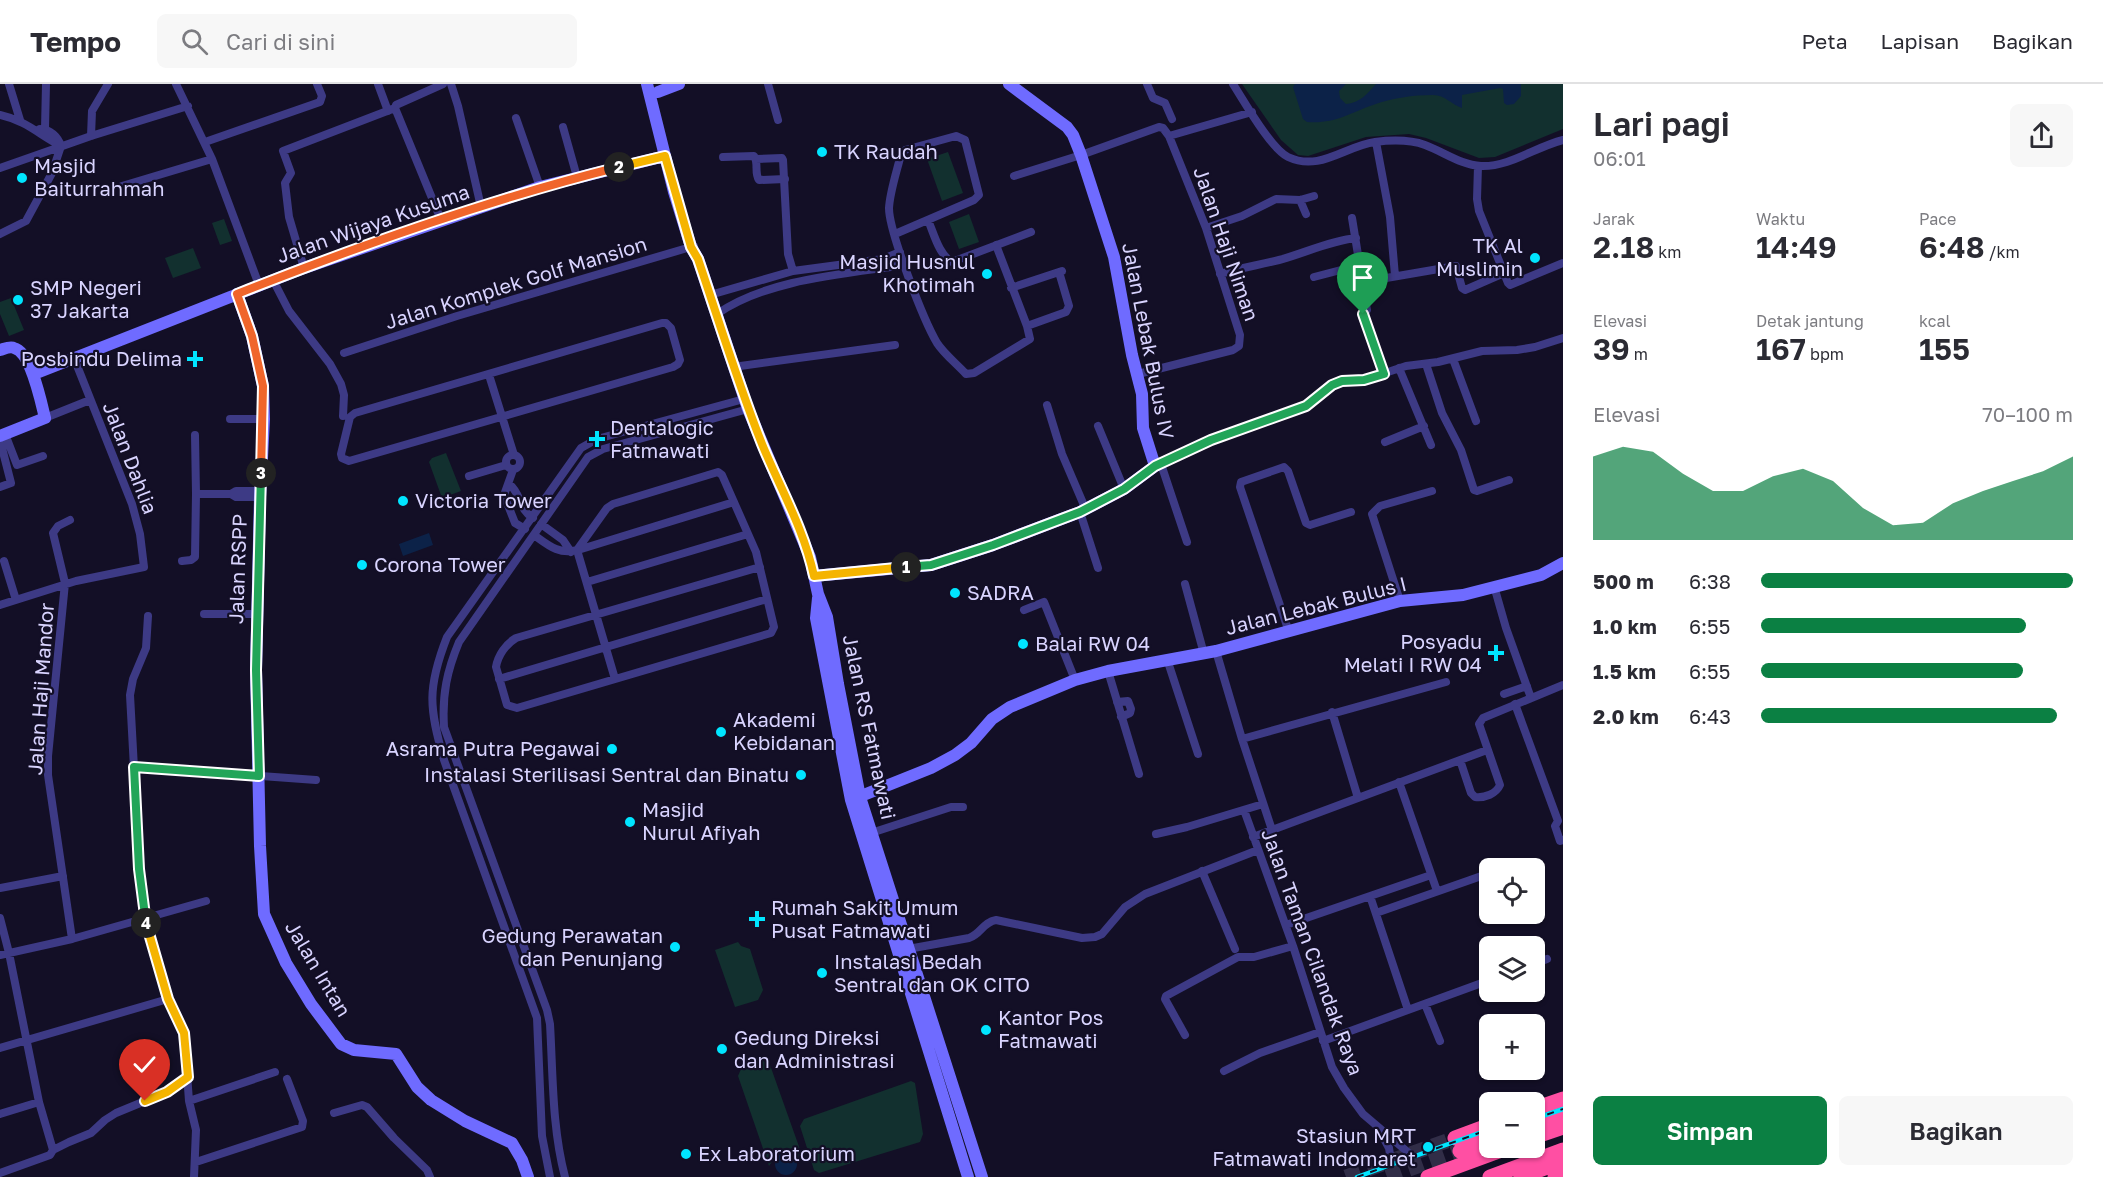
<!DOCTYPE html>
<html lang="id">
<head>
<meta charset="utf-8">
<style>
  :root { --surface:#fff; --page:#f7f7f7; --text:#2b2b33; --muted:#7c7c81; --line:#e1e1e2; --accent:#0b8043 }
  body { margin:0; font-family:"Golos Text",sans-serif; background:var(--page); color:var(--text); height:100vh; display:flex; flex-direction:column; font-size:22px; white-space:nowrap }
  * { box-sizing:border-box; margin:0 }
  p { font-size:20px; color:var(--muted) }
  .icon { flex:none; width:33px; height:33px; fill:none; stroke:currentColor; stroke-width:2; stroke-linecap:round; stroke-linejoin:round }
  .map { position:relative; flex:1; overflow:hidden }
  .drawer { display:flex; flex-direction:column; background:var(--surface); width:540px }
  .drawer>* { flex:none }
  .buttons { position:absolute; left:1479px; top:774px; display:grid; gap:12px }
  .buttons a { display:grid; place-items:center; width:66px; height:66px; border-radius:9px; background:var(--surface); box-shadow:0 2px 4px #0004; font-size:30px }
  .pin { position:absolute; display:grid; place-items:center; width:51px; height:51px; color:#fff; margin:-62px -26px; border-radius:50% 50% 50% 0; rotate:-45deg; box-shadow:0 0 6px #0007 }
  .pin .icon { rotate:45deg }
  .km { position:absolute; width:30px; height:30px; margin:-15px; border-radius:50%; background:#222; color:#fff; font-size:16px; line-height:30px; text-align:center }
  .round { display:grid; place-items:center; flex:none; width:63px; height:63px; border-radius:9px; background:var(--page) }
  .headline { display:flex; align-items:center; justify-content:space-between; height:102px; padding:0 30px }
  h1 { font-size:33px; font-weight:600; line-height:45px }
  .figures { display:grid; grid-template-columns:repeat(3,1fr); gap:9px; height:102px; padding:6px 30px }
  .figures div { display:grid; align-content:center }
  .figures b { font-size:30px; font-weight:600 }
  .figures small { font-size:16px; font-weight:400 }
  .figures p { font-size:16px }
  .chart { height:168px; padding:12px 30px }
  .chart p { display:flex; justify-content:space-between }
  .chart svg { width:100%; height:108px; margin-top:6px; fill:var(--accent); opacity:.7 }
  .action { display:flex; gap:12px; margin-top:auto; padding:12px 30px }
  .action a { flex:1; height:69px; border-radius:9px; background:var(--accent); color:#fff; font-size:24px; font-weight:600; line-height:69px; text-align:center }
  .action a+a { background:var(--page); color:var(--text) }
  ul { padding:0 30px; list-style:none; font-size:20px }
  li { display:grid; grid-template-columns:96px 72px 1fr; align-items:center; height:45px }
  li i { height:15px; border-radius:8px; background:var(--accent) }
  header { display:flex; align-items:center; gap:36px; box-sizing:border-box; height:84px; padding:0 30px; background:var(--surface); border-bottom:2px solid var(--line) }
  header strong { font-size:28px }
  nav { display:flex; gap:33px; margin-inline-start:auto; font-size:21px }
  .search { width:420px; height:54px; background:var(--page); display:flex; align-items:center; gap:15px; box-sizing:border-box; padding:0 21px; border-radius:9px; color:var(--muted); font-size:22px }
  main { display:flex; flex:1; min-height:0 }
  .map>svg:first-child { display:block }
</style>
</head>
<body>
<header>
<strong>Tempo</strong>
<div class="search"><svg class="icon" aria-label="search" viewBox="0 0 24 24"><circle cx="10" cy="10" r="6"/><path d="M15 15l6 6"/></svg>Cari di sini</div>
<nav><a>Peta</a><a>Lapisan</a><a>Bagikan</a></nav>
</header>
<main>
<div class="map">
<svg width="1563" height="1093" viewBox="0 0 1563 1093">
  <rect width="100%" height="100%" fill="#130f26"/>
  <path fill="#12302f" d="M1242 0H1563V45L1495 73 1479 74 1426 54 1409 50 1366 53 1308 72 1298 71 1281 56Z
    M948 68 963 109 942 117 927 75Z
    M969 130 979 158 959 165 949 138Z
    M224 135 232 157 220 161 212 139Z
    M193 164 201 184 173 194 165 174Z
    M11 214 24 246 9 252 0 230V218Z
    M446 369 461 407 442 414 429 378 432 374Z
    M738 858 741 862 750 865 763 906 758 916 735 923 715 866Z
    M763 977 770 981 802 1071 798 1073 792 1066 779 1067 769 1082 738 992 741 985Z
    M911 997 915 999 923 1050 920 1058 819 1089 814 1086 800 1042 804 1035Z"/>
  <path fill="#0c2248" d="M1295 0H1346L1339 7 1340 14 1346 20C1360 19 1367 10 1376 0H1521V12L1514 20 1507 21 1504 19 1503 5 1500 4 1462 11V24C1452 21 1445 11 1433 11 1413 11 1392 14 1373 21 1347 30 1335 40 1307 38L1303 35 1293 3Z
    M429 449 433 461 403 472 399 460Z
    M775 1080a11 11 0 1 1 22 0a11 11 0 1 1-22 0Z"/>
  <g fill="none" stroke-linecap="round" stroke-linejoin="round">
    <path stroke="#312d47" stroke-width="15" stroke-dasharray="15 8" stroke-linecap="butt" d="M1346 1093 1455 1054
      M1387 1093 1460 1067"/>
    <path stroke="#3d3a85" stroke-width="8" d="M9 0 20 36
      M176 0 212 75 259 201
      M378 0 388 27
      M451 0 458 22 481 123
      M768 0 778 36
      M1147 0 1153 14 1165 19 1172 35
      M1233 0C1244 17 1271 65 1288 73 1320 88 1345 62 1375 58 1391 56 1411 56 1425 61 1444 68 1461 81 1481 82 1510 83 1535 63 1563 56
      M395 24 441 136
      M0 31C27 37 38 50 61 62
      M516 34 540 103
      M563 43 577 93
      M40 45C50 45 58 53 61 62
      M45 45 46 0
      M91 52 92 27 108 0
      M1169 52 1252 28
      M205 58 320 18 322 12 317 0
      M1376 58 1390 133 1395 192
      M723 73 754 72C759 79 754 89 759 96L785 95
      M756 75 782 74 783 76 788 170 793 187
      M1478 82 1477 115 1479 127 1508 199 1510 201 1563 179
      M0 84 91 52 188 22
      M1014 92 1081 71 1159 43 1163 44 1169 52 1206 144 1240 251 1239 262 1233 266 1138 290
      M122 102 212 75
      M1300 116 1306 130
      M1352 134 1367 226 1362 232 1384 290
      M928 136C934 150 939 171 952 178L1031 148
      M1206 144 1242 132 1276 115 1300 116 1314 112
      M0 150 26 137 52 89 61 62
      M895 150 974 116 979 111 965 56 956 52 905 66 901 70C897 87 890 107 889 124 889 148 924 237 937 259 944 270 957 280 966 290L974 289 1030 255 1027 242 996 161
      M304 184 289 133 285 99 291 89 283 67 395 24 396 21 443 0
      M1220 190C1240 184 1259 181 1279 176 1305 169 1329 157 1356 154
      M1314 193 1360 181
      M273 196 289 227 330 280 341 300 344 311 343 332
      M1363 198 1456 182 1462 204 1465 206 1504 189
      M1011 204 1062 187
      M710 211 793 187 883 175 900 168
      M717 230C767 195 845 190 905 181
      M662 239H666L671 244 680 276 678 280 673 283 349 377 342 374 341 370 350 333 355 329Z
      M1027 242 1066 228 1069 222 1059 188
      M344 269 457 232 694 162
      M1453 275 1476 337
      M1426 280 1442 329 1461 366 1474 406 1477 407 1509 396
      M733 283 895 261
      M1399 284 1431 361
      M489 291 514 371
      M1047 321 1062 370 1086 426
      M45 334 90 316
      M230 335H264
      M1098 342 1124 405
      M5 350 17 381 43 372
      M195 351 196 410H231L236 413H260
      M0 356 11 399 0 403
      M1385 358 1424 342
      M506 378a7 7 0 1 1 14 0a7 7 0 1 1-14 0Z
      M1161 380 1187 458
      M1155 382 1211 356 1307 322 1332 301 1342 297 1364 296 1406 282 1438 278 1482 267 1517 266 1535 263 1563 254
      M513 386 504 411 515 439 525 445
      M469 392 506 381
      M509 400C522 410 518 425 533 434
      M231 410 236 407H260
      M1080 428 1098 484
      M70 436 58 442 53 449 65 499 48 672V691L72 855
      M541 440 563 456 571 468
      M534 451C548 461 559 471 577 466L615 595
      M577 466 607 424 613 420 718 388 722 391 756 468 774 543 771 549 517 624 507 621 496 583C498 571 506 560 516 554L760 483
      M578 466 734 418
      M4 477 16 516
      M182 477 191 476 195 473 196 410
      M587 498 748 450
      M1185 500 1204 570
      M1494 502 1506 544 1531 614
      M1400 517 1372 430 1380 422 1432 407
      M0 521 76 497 144 483 140 450 132 420 74 274
      M1024 526 1044 518 1075 596
      M204 530H256
      M148 532 146 564 133 595 130 611 141 812 145 835 168 915 184 949 189 1017 196 1046 194 1093
      M1289 548 1240 403 1241 398 1284 383 1288 387 1306 439 1310 441 1351 428
      M1216 567 1242 655 1272 746
      M1168 578 1198 670
      M1108 587 1139 690
      M499 595 767 515
      M1504 610 1527 602
      M1117 618 1128 617 1131 625 1130 629 1121 633
      M1515 620 1558 737 1555 742 1560 757 1563 756
      M1332 628 1358 714
      M1242 655 1446 598
      M1460 676 1471 709 1475 713C1485 714 1496 710 1500 701L1479 640 1483 634 1563 601
      M134 683 316 696
      M1399 698 1437 807
      M1244 726 1293 862 1332 983 1344 1004 1363 1030 1410 1070
      M871 749 951 723H963
      M1156 750 1187 743 1263 720
      M1253 753 1487 666
      M1202 787 1235 865
      M0 804 63 792
      M1370 812 1408 926
      M1376 829 1490 789
      M0 834 9 869 39 1018 53 1066
      M1286 841 1431 791
      M908 865 969 854C981 850 983 838 996 836L1082 854 1095 853 1102 850 1125 823 1145 810 1258 766
      M0 871 72 855 206 817
      M1534 880 1547 875
      M1425 920 1440 957
      M1185 951 1165 915 1166 912 1238 873H1254L1293 862
      M1323 957 1490 896
      M0 964 168 915
      M1224 987 1260 969 1320 948
      M189 1017 275 988
      M334 1029 362 1021 367 1023 394 1054 427 1086 430 1093
      M0 1030 39 1018
      M1381 1049 1389 1064 1391 1077
      M196 1078 302 1043 303 1037 287 995
      M0 1089 50 1071 53 1066 69 1058 91 1049 105 1036 116 1029 167 1008 188 993
      M550 1093 542 1052 537 934 444 676C429 624 427 604 447 553L581 364 597 355 744 315
      M565 1093C552 1044 553 991 550 940L547 926 444 643C442 610 447 587 459 558L588 373 603 365 748 325"/>
    <path stroke="#6f6bff" stroke-width="12" d="M647 0 674 108 691 163 698 175 748 325 810 473 818 510 827 533 838 600 860 713 982 1093
      M658 8 679 0
      M237 210 252 252 263 302 264 335 260 413 256 586 260 762 264 830 286 879 311 920 341 960 354 966 396 970 417 1003 431 1016 465 1037 512 1059 522 1076 528 1093
      M0 266C4 265 10 262 14 264 31 268 41 318 45 334L0 352
      M34 290 304 184 540 103 665 72
      M814 492 931 481 993 461 1080 428 1124 405 1155 382 1143 344 1142 310 1132 271 1114 173 1081 71 1073 51 1067 43 1009 0
      M818 514 816 534 851 716 968 1093
      M851 716 931 684 955 671 971 659 992 635 1010 623 1075 596 1108 587 1216 567 1400 517 1463 511 1541 491 1563 479"/>
    <path stroke="#ff4fa3" stroke-width="15" d="M1534 1025 1563 1015
      M1534 1042 1563 1032
      M1534 1053 1563 1043
      M1455 1054 1490 1041
      M1460 1067 1490 1057
      M1428 1093 1507 1064
      M1490 1093 1563 1066
      M1521 1093 1563 1077
      M1555 1093 1563 1090"/>
    <g stroke="#00e5ff" stroke-width="4.5">
      <path id="rail" d="M1534 1035 1563 1025
        M1357 1093 1490 1045"/>
    </g>
    <use href="#rail" stroke="#130f26" stroke-width="2" stroke-dasharray="7" stroke-linecap="butt"/>
  </g>
  <g fill="none" stroke-linecap="round" stroke-linejoin="round">
    <g stroke="#fff" stroke-width="12">
      <path id="split-1" d="M906 483 931 481 993 461 1080 428 1124 405 1155 382 1211 356 1306 322 1332 301 1342 297 1364 296 1384 290 1363 230"/>
    </g>
    <g stroke="#fff" stroke-width="12">
      <path id="split-2" d="M619 83 665 72 691 163 698 175C719 237 738 300 762 360 780 404 804 445 814 492L906 483"/>
    </g>
    <g stroke="#fff" stroke-width="12">
      <path id="split-3" d="M261 389 263 302 252 252 237 210C361 161 490 115 619 83"/>
    </g>
    <g stroke="#fff" stroke-width="12">
      <path id="split-4" d="M146 839 139 785 134 683 259 692 256 586 261 389"/>
    </g>
    <g stroke="#fff" stroke-width="12">
      <path id="split-5" d="M145 1017 167 1008 188 993 184 949 168 915 146 839"/>
    </g>
    <use href="#split-1" stroke="#22a559" stroke-width="8"/>
    <use href="#split-2" stroke="#f5b400" stroke-width="8"/>
    <use href="#split-3" stroke="#f0652b" stroke-width="8"/>
    <use href="#split-4" stroke="#22a559" stroke-width="8"/>
    <use href="#split-5" stroke="#f5b400" stroke-width="8"/>
  </g>
  <g fill="#00e5ff" stroke="#130f26" stroke-width="2">
    <circle cx="822" cy="68" r="6"/>
    <circle cx="22" cy="94" r="6"/>
    <circle cx="1535" cy="174" r="6"/>
    <circle cx="987" cy="190" r="6"/>
    <circle cx="18" cy="216" r="6"/>
    <path d="M192 266h6v6h6v6h-6v6h-6v-6h-6v-6h6z"/>
    <path d="M594 346h6v6h6v6h-6v6h-6v-6h-6v-6h6z"/>
    <circle cx="403" cy="417" r="6"/>
    <circle cx="362" cy="481" r="6"/>
    <circle cx="955" cy="509" r="6"/>
    <circle cx="1023" cy="560" r="6"/>
    <path d="M1493 560h6v6h6v6h-6v6h-6v-6h-6v-6h6z"/>
    <circle cx="721" cy="648" r="6"/>
    <circle cx="612" cy="665" r="6"/>
    <circle cx="801" cy="691" r="6"/>
    <circle cx="630" cy="738" r="6"/>
    <path d="M754 826h6v6h6v6h-6v6h-6v-6h-6v-6h6z"/>
    <circle cx="675" cy="863" r="6"/>
    <circle cx="822" cy="889" r="6"/>
    <circle cx="986" cy="946" r="6"/>
    <circle cx="722" cy="965" r="6"/>
    <circle cx="1428" cy="1063" r="6"/>
    <circle cx="686" cy="1070" r="6"/>
  </g>
  <g text-anchor="middle" stroke-width="4.5" stroke-linejoin="round" paint-order="stroke">
    <g font-size="20" fill="#d9d4ff" stroke="#130f26" text-anchor="start">
      <text x="834" y="75">TK Raudah</text>
      <text x="34" y="89">Masjid<tspan x="34" dy="23">Baiturrahmah</tspan></text>
      <text x="1523" y="169" text-anchor="end">TK Al<tspan x="1523" dy="23">Muslimin</tspan></text>
      <text x="975" y="185" text-anchor="end">Masjid Husnul<tspan x="975" dy="23">Khotimah</tspan></text>
      <text x="30" y="211">SMP Negeri<tspan x="30" dy="23">37 Jakarta</tspan></text>
      <text x="182" y="282" text-anchor="end">Posbindu Delima</text>
      <text x="610" y="351">Dentalogic<tspan x="610" dy="23">Fatmawati</tspan></text>
      <text x="415" y="424">Victoria Tower</text>
      <text x="374" y="488">Corona Tower</text>
      <text x="967" y="516">SADRA</text>
      <text x="1482" y="565" text-anchor="end">Posyadu<tspan x="1482" dy="23">Melati I RW 04</tspan></text>
      <text x="1035" y="567">Balai RW 04</text>
      <text x="733" y="643">Akademi<tspan x="733" dy="23">Kebidanan</tspan></text>
      <text x="600" y="672" text-anchor="end">Asrama Putra Pegawai</text>
      <text x="789" y="698" text-anchor="end">Instalasi Sterilisasi Sentral dan Binatu</text>
      <text x="642" y="733">Masjid<tspan x="642" dy="23">Nurul Afiyah</tspan></text>
      <text x="771" y="831">Rumah Sakit Umum<tspan x="771" dy="23">Pusat Fatmawati</tspan></text>
      <text x="663" y="859" text-anchor="end">Gedung Perawatan<tspan x="663" dy="23">dan Penunjang</tspan></text>
      <text x="834" y="885">Instalasi Bedah<tspan x="834" dy="23">Sentral dan OK CITO</tspan></text>
      <text x="998" y="941">Kantor Pos<tspan x="998" dy="23">Fatmawati</tspan></text>
      <text x="734" y="961">Gedung Direksi<tspan x="734" dy="23">dan Administrasi</tspan></text>
      <text x="1416" y="1059" text-anchor="end">Stasiun MRT<tspan x="1416" dy="23">Fatmawati Indomaret</tspan></text>
      <text x="698" y="1077">Ex Laboratorium</text>
    </g>
    <g font-size="20" fill="#d9d4ff" stroke="#130f26">
      <text transform="translate(373 140) rotate(-19)" y="7">Jalan Wijaya Kusuma</text>
      <text transform="translate(1226 160) rotate(71)" y="7">Jalan Haji Niman</text>
      <text transform="translate(516 199) rotate(-17)" y="7">Jalan Komplek Golf Mansion</text>
      <text transform="translate(1148 257) rotate(79)" y="7">Jalan Lebak Bulus IV</text>
      <text transform="translate(130 374) rotate(69)" y="7">Jalan Dahlia</text>
      <text transform="translate(238 485) rotate(-88)" y="7">Jalan RSPP</text>
      <text transform="translate(1316 522) rotate(-14)" y="7">Jalan Lebak Bulus I</text>
      <text transform="translate(41 605) rotate(-86)" y="7">Jalan Haji Mandor</text>
      <text transform="translate(869 643) rotate(78)" y="7">Jalan RS Fatmawati</text>
      <text transform="translate(1312 868) rotate(70)" y="7">Jalan Taman Cilandak Raya</text>
      <text transform="translate(318 885) rotate(59)" y="7">Jalan Intan</text>
    </g>
  </g>
</svg>
<div class="buttons">
<a><svg class="icon" aria-label="locate" viewBox="0 0 24 24"><circle cx="12" cy="12" r="6"/><path d="M12 2v4M12 18v4M2 12h4M18 12h4"/></svg></a>
<a><svg class="icon" aria-label="layers" viewBox="0 0 24 24"><path d="M12 4l9 5-9 5-9-5zM3 14l9 5 9-5"/></svg></a>
<a>+</a>
<a>−</a>
</div>
<div class="pin" style="left:1363px;top:230px;background:#1e9e55"><svg class="icon" aria-label="arrive" viewBox="0 0 24 24"><path d="M6 21V4h12l-3 4 3 4H6"/></svg></div>
<div class="pin" style="left:145px;top:1017px;background:#d93025"><svg class="icon" aria-label="check" viewBox="0 0 24 24"><path d="M5 12l5 5 9-10"/></svg></div>
<b class="km" style="left:906px;top:483px">1</b>
<b class="km" style="left:619px;top:83px">2</b>
<b class="km" style="left:261px;top:389px">3</b>
<b class="km" style="left:146px;top:839px">4</b>
</div>
<section class="drawer">
<div class="headline"><div><h1>Lari pagi</h1><p>06:01</p></div><a class="round"><svg class="icon" aria-label="share" viewBox="0 0 24 24"><path d="M12 15V3M7 8l5-5 5 5M5 13v7h14v-7"/></svg></a></div>
<div class="figures">
<div><p>Jarak</p><b>2.18<small> km</small></b></div>
<div><p>Waktu</p><b>14:49</b></div>
<div><p>Pace</p><b>6:48<small> /km</small></b></div>
</div>
<div class="figures">
<div><p>Elevasi</p><b>39<small> m</small></b></div>
<div><p>Detak jantung</p><b>167<small> bpm</small></b></div>
<div><p>kcal</p><b>155</b></div>
</div>
<div class="chart"><p><span>Elevasi</span>70–100 m</p>
<svg viewBox="0 0 160 44" preserveAspectRatio="none"><path d="M0 44V10L10 6L20 8L30 17L40 24L50 24L60 18L70 15L80 20L90 31L100 38L110 37L120 29L130 24L140 20L150 16L160 10V44z"/></svg>
</div>
<ul>
<li><b>500 m</b>6:38<i style="width:100%"></i></li>
<li><b>1.0 km</b>6:55<i style="width:85%"></i></li>
<li><b>1.5 km</b>6:55<i style="width:84%"></i></li>
<li><b>2.0 km</b>6:43<i style="width:95%"></i></li>
</ul>
<div class="action"><a>Simpan</a><a>Bagikan</a></div>
</section>
</main>
</body>
</html>
